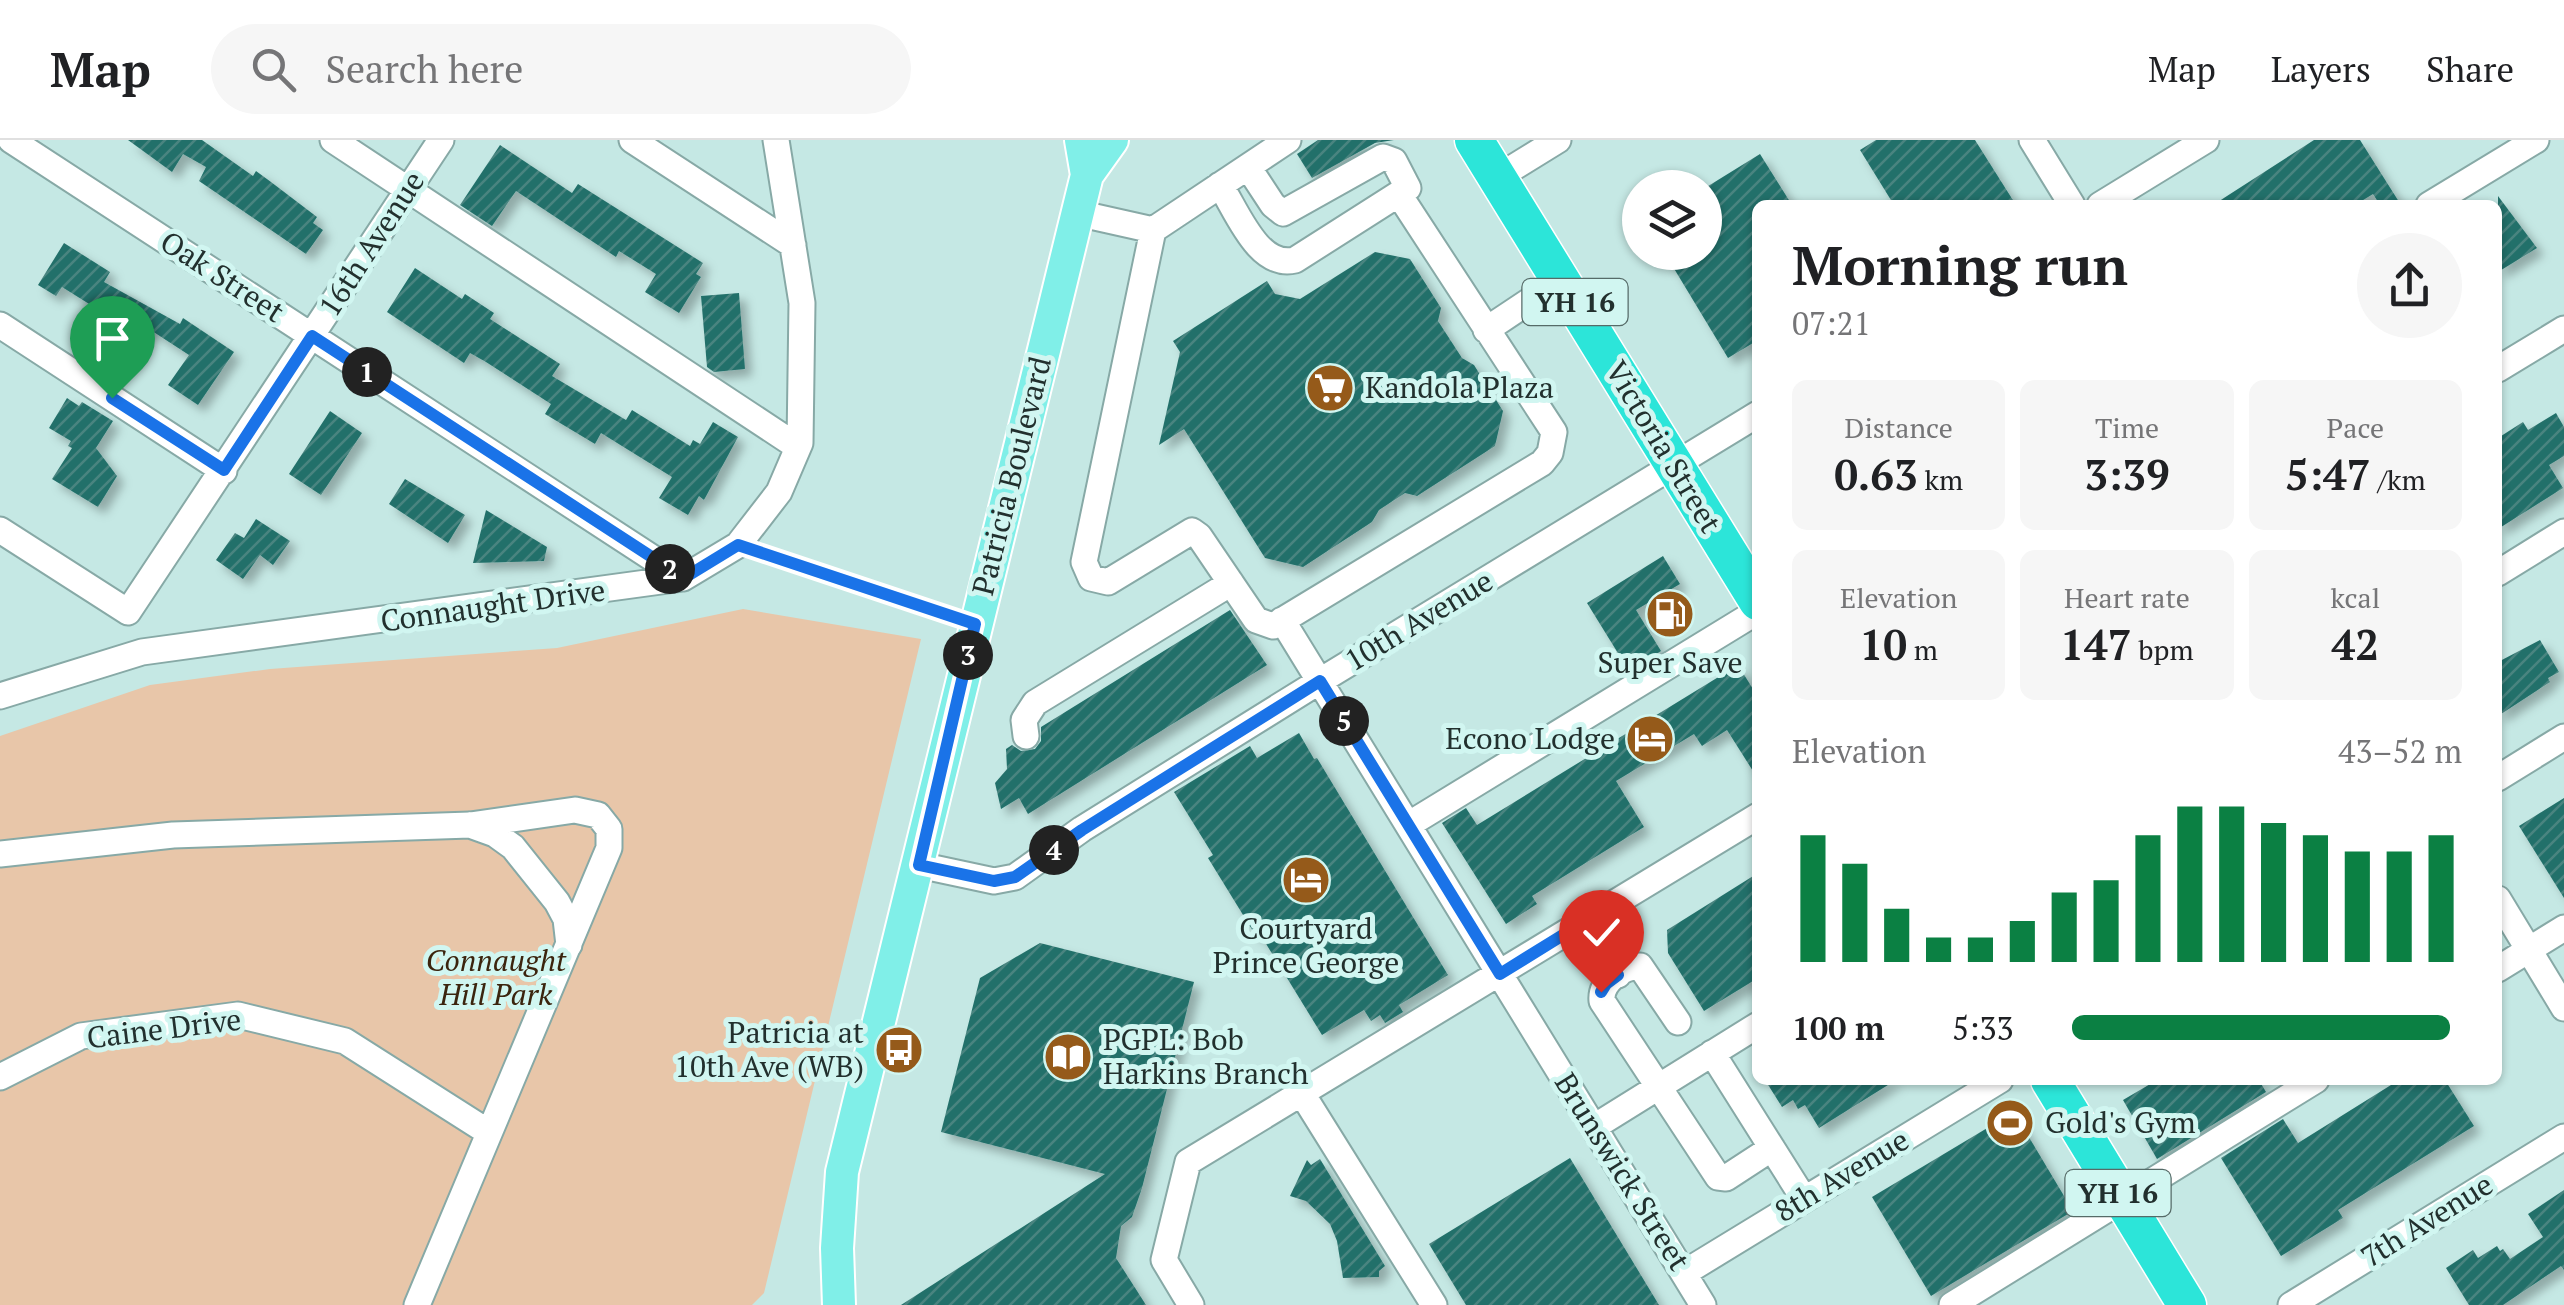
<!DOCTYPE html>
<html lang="en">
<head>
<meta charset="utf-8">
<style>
  :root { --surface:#fff; --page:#f6f6f6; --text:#202124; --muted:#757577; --line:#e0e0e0; --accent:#0b8043 }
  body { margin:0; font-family:"PT Serif",serif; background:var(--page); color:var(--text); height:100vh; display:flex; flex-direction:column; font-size:38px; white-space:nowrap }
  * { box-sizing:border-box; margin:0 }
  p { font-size:32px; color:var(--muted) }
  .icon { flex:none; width:55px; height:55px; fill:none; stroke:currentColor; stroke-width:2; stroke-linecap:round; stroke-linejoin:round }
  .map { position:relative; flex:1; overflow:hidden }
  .panel { position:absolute; left:1752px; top:60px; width:750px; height:885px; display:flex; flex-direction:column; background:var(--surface); border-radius:15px; box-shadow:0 2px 8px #0004 }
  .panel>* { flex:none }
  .tools { position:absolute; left:1622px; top:30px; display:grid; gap:20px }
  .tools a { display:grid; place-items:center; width:100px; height:100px; border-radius:50%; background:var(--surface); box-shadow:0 2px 8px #0004; font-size:50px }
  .pin { position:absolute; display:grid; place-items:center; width:85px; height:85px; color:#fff; margin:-102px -42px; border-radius:50% 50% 50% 0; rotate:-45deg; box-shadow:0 0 10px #0007 }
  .pin .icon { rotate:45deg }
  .km { position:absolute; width:50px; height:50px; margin:-25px; border-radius:50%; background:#222; color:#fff; font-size:28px; line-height:50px; text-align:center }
  .round { display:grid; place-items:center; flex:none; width:105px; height:105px; border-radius:52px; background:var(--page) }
  .headline { display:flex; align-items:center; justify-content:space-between; height:170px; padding:0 40px }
  h1 { font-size:55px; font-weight:600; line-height:75px }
  .metrics { display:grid; grid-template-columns:repeat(3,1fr); gap:15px; height:170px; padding:10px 40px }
  .metrics div { display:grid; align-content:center; border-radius:15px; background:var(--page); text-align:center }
  .metrics b { font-size:42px; font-weight:600 }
  .metrics small { font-size:28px; font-weight:400 }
  .metrics p { font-size:28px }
  .chart { height:280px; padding:20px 40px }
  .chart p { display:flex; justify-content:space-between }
  .chart svg { width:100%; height:180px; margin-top:10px; stroke:var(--accent); stroke-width:6 }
  ul { padding:0 40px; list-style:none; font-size:32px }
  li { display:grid; grid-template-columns:160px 120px 1fr; align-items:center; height:75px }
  li i { height:25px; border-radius:12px; background:var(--accent) }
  header { display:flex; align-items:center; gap:60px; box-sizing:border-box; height:140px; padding:0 50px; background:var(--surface); border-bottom:2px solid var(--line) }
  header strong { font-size:48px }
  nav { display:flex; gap:55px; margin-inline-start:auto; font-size:35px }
  .search { width:700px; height:90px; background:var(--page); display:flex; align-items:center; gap:25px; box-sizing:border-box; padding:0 35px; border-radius:55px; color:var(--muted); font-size:38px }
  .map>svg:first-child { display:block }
</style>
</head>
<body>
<header>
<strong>Map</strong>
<div class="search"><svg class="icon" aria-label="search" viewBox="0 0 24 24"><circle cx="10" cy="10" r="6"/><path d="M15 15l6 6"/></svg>Search here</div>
<nav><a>Map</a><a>Layers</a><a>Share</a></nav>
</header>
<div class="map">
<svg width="2564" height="1165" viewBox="0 0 2564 1165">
  <defs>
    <pattern id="building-hatch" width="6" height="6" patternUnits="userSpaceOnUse" patternTransform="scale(2.5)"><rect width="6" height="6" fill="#24706a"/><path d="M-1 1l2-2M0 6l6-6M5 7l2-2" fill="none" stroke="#4a8480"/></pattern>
    <filter id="shadow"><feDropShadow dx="7" dy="7" stdDeviation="5" flood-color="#0004"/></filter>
  </defs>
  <rect width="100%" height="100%" fill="#c5e8e4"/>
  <path fill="#e8c6a9" d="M743 469 921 499 764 1153 752 1165H0V596L150 545 270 529 557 508Z"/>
  <path fill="url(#building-hatch)" filter="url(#shadow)" d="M128 0H202L253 36 256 31 271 42 317 77 313 83 323 90 306 114 199 41 206 27 183 14 172 32Z
    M1318 0H1394L1375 3 1312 38 1297 14Z
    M1876 0H1975L2016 65H1894L1860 10Z
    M2314 0H2360L2401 65H2380L2373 54 2355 65H2213Z
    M500 5 572 53 578 44 703 123 696 134 701 137 679 173 645 152 656 134 619 111 616 117 516 51 492 86 460 65Z
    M1760 14 1792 65H1758V200L1728 218 1664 112H1705V48Z
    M2498 56 2537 108 2498 132Z
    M64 103 110 132 104 142 180 184 183 178 234 212 198 265 168 245 189 215 149 189 146 195 139 191 131 205 111 193 118 182 62 147 56 156 38 145Z
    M1375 112 1410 119 1441 168 1438 181 1462 218 1474 225 1503 271 1495 306 1417 356 1405 353 1379 370 1372 382 1303 427 1265 418 1184 289 1159 305 1180 212 1173 201 1267 141 1275 154 1300 159Z
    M415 128 462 159 465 154 494 173 490 179 560 224 552 236 626 280 632 270 690 306 693 300 700 304 713 282 738 297 704 360 699 356 688 375 659 358 672 337 601 293 595 304 545 274 551 264 486 222 470 213 464 223 387 172Z
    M739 153 745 229 714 232 707 227 701 156Z
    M67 258 79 266 82 262 113 281 96 308 117 336 98 367 52 339 72 308 68 306 71 301 49 288Z
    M330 271 362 293 321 355 289 334Z
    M2556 273 2564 287V316L2549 325 2563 348 2498 389V298L2523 282 2528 290Z
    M405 339 465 375 448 403 389 364Z
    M486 370 547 407 544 421 473 423Z
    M256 379 290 401 273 425 260 415 243 439 216 420 235 393 244 398Z
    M1663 416 1680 444 1636 470 1661 511 1629 531 1587 463Z
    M1230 470 1267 525 1028 674 1019 658 1001 669 995 643 1007 629 1006 609 1012 605 1021 611 1035 609 1041 601V587Z
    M2540 500 2559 532 2548 538 2550 542 2498 576V522Z
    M1738 525 1758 557V639L1727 590 1702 606 1694 594 1616 641 1644 687 1532 756 1537 764 1506 784 1442 683 1466 668 1477 685Z
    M1299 593 1314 619 1317 618 1448 835 1399 865 1403 872 1385 883 1380 875 1371 881 1364 870 1322 895 1260 794 1256 796 1208 718 1213 715 1174 652 1250 606 1257 618Z
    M2564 658V758L2519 686Z
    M1758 733V838L1704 871 1668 813 1667 790Z
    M1040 803 1194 842 1142 1048 1132 1077 1121 1086 1116 1118 1146 1165H901L1105 1034 941 992 980 838Z
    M1765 940H1896L1819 988 1805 965 1798 969 1793 960 1782 967Z
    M2157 940H2259L2266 952 2157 1019 2123 960Z
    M2399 940H2445L2474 986 2338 1070 2343 1078 2281 1116 2221 1018 2283 979 2298 1003Z
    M2014 972 2073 1071 1931 1156 1872 1057Z
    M1570 1018 1659 1165H1466L1429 1104Z
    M1320 1019 1385 1126 1379 1131V1137L1343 1138 1337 1101 1330 1084 1306 1061 1290 1056 1307 1020 1311 1025Z
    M2564 1050V1130L2561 1126 2503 1165H2469L2446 1128 2473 1110 2478 1118 2497 1106 2500 1111 2503 1109 2510 1119 2543 1097 2528 1074Z"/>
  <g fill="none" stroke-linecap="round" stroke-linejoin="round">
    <g stroke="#87a9a6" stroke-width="29">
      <path id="minor" d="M11 0 683 438
        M333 0 798 307
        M632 0 793 105
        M2032 0 2072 65
        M1498 37 1558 0
        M1220 45C1237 71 1258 129 1295 120L1408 48 1394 21 1383 17 1283 73 1273 65 1248 27
        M2100 65 2206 0
        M2429 65 2536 0
        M1077 73 1153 90 1084 422 1091 438 1108 442 1192 391 1199 396 1256 480 1273 486 1542 323 1550 313 1554 292 1400 56
        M1153 90 1288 0
        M0 185 224 331
        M1486 190 1561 140
        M2498 229 2564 189
        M0 390 128 472
        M2498 433 2564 392
        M128 472 441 0
        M1282 480 1703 1165
        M0 556 142 512 683 438 738 405 779 352 800 303 802 163 776 0
        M1026 596 1024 580 1035 563 1231 443
        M2498 638 2564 597
        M470 685 495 694 513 707 557 762 566 779 569 805
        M1408 685 1758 471
        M0 714 173 695 470 685 575 670 598 675 609 689V708L417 1165
        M919 725 994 741 1015 737 1082 689 1320 541 1758 274
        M2498 759 2564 868
        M1584 782 1618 835
        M2498 829 2564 788
        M1678 882 1640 826C1622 827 1600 842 1602 861L1718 1037 1726 1038 1772 1008
        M1712 913 1804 1059
        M0 937 81 896 238 875 345 901 488 992
        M1301 952 1434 1165
        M1594 987 1758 885
        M1684 1133 2000 940
        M1191 1165 1164 1120 1188 1022 1758 676
        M1952 1165 2316 940
        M2291 1165 2564 997"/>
    </g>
    <g stroke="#fff" stroke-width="36">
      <path id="major" d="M1087 35 1112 0
        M839 1165 837 1108 842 1032 1087 35 1081 0"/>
    </g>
    <g stroke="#fff" stroke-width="41">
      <path id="highway" d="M1474 0 1758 461
        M2050 940 2187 1165"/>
    </g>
    <path stroke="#78918e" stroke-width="4" stroke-dasharray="10 5" stroke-linecap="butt" d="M762 413 952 477"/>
    <use href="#minor" stroke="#fff" stroke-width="25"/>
    <use href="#major" stroke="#80efe8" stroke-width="32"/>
    <use href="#highway" stroke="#2ce5d9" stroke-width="38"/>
  </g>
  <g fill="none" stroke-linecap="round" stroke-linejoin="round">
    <g stroke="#fff" stroke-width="20">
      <path id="route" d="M112 258 224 330 312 196 684 438 738 405 975 484 919 725 994 741 1015 737 1082 690 1320 541 1500 834 1584 782 1618 835 1606 844 1601 852"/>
    </g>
    <use href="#route" stroke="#1a73e8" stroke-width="12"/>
  </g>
  <defs>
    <g id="supermarket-disc" transform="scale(2.5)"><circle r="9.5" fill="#955a1a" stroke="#d1f6f1"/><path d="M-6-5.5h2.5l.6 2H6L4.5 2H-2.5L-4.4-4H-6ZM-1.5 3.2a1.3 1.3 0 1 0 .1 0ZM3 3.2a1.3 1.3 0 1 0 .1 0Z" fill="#fff"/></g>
    <g id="fuel-disc" transform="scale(2.5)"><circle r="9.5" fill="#955a1a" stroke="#d1f6f1"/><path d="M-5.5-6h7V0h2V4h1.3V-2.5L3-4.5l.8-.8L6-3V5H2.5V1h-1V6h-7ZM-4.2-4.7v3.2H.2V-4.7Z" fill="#fff"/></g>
    <g id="hotel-disc" transform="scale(2.5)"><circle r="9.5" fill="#955a1a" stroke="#d1f6f1"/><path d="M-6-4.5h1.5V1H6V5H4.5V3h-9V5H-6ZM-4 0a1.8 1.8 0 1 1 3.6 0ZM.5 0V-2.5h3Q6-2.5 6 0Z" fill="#fff"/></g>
    <g id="bus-disc" transform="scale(2.5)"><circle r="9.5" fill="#955a1a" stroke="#d1f6f1"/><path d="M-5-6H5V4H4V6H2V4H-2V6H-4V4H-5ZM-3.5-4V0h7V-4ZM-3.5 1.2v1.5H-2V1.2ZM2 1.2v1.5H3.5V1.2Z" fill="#fff"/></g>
    <g id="library-disc" transform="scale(2.5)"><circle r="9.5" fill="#955a1a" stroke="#d1f6f1"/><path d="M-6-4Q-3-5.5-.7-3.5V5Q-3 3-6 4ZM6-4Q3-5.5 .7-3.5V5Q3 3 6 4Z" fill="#fff"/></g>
    <g id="stadium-disc" transform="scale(2.5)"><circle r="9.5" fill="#955a1a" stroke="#d1f6f1"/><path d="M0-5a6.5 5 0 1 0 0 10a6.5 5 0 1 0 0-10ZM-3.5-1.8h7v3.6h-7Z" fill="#fff"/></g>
  </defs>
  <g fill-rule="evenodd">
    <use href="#supermarket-disc" x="1330" y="248"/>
    <use href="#fuel-disc" x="1670" y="474"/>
    <use href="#hotel-disc" x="1650" y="599"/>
    <use href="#hotel-disc" x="1306" y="740"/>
    <use href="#bus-disc" x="899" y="910"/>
    <use href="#library-disc" x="1068" y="917"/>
    <use href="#stadium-disc" x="2010" y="983"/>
  </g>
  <g text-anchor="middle" stroke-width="10" stroke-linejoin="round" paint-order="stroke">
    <g fill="#d1f6f1" stroke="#566b68" stroke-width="2.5">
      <rect x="1522.5" y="139" width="105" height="46" rx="8"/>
      <rect x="2065.5" y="1030" width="105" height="46" rx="8"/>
    </g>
    <g font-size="28" font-weight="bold" fill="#22302e">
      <text x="1575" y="172">YH 16</text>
      <text x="2118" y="1063">YH 16</text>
    </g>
    <g font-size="30" fill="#22302e" stroke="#d1f6f1">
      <text transform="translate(372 104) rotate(-57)" y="10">16th Avenue</text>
      <text transform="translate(222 137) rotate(33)" y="10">Oak Street</text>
      <text transform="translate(1663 307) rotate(59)" y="10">Victoria Street</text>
      <text transform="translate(1012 336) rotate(-76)" y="10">Patricia Boulevard</text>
      <text transform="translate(493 466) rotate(-8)" y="10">Connaught Drive</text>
      <text transform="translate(1419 481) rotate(-31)" y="10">10th Avenue</text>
      <text transform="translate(164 889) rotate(-7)" y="10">Caine Drive</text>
      <text transform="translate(1622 1032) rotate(58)" y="10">Brunswick Street</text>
      <text transform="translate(1842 1036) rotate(-31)" y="10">8th Avenue</text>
      <text transform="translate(2427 1081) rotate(-32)" y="10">7th Avenue</text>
    </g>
    <g font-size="30" fill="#22302e" stroke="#d1f6f1" text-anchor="start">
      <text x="1365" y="258">Kandola Plaza</text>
      <text x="1670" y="533" text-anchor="middle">Super Save</text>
      <text x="1615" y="609" text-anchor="end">Econo Lodge</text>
      <text x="1306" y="799" text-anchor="middle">Courtyard<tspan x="1306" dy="34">Prince George</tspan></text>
      <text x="864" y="903" text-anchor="end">Patricia at<tspan x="864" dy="34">10th Ave (WB)</tspan></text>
      <text x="1103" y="910">PGPL: Bob<tspan x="1103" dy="34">Harkins Branch</tspan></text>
      <text x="2045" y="993">Gold's Gym</text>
    </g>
    <g font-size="30" font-style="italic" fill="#3b240e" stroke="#d1f6f1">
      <text x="496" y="831">Connaught<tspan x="496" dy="34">Hill Park</tspan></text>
    </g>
  </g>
</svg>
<div class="tools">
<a><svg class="icon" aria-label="layers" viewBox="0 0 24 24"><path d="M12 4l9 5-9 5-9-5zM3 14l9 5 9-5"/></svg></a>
</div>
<div class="pin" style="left:112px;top:258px;background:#1e9e55"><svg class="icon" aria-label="arrive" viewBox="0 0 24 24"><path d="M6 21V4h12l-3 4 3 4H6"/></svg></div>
<div class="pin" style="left:1601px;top:852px;background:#d93025"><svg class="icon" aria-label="check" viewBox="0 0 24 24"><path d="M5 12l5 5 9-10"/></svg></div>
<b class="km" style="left:367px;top:232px">1</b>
<b class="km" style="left:670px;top:429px">2</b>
<b class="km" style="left:968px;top:515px">3</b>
<b class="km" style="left:1054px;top:710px">4</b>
<b class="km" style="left:1344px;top:581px">5</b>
<section class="panel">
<div class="headline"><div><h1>Morning run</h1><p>07:21</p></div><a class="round"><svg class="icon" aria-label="share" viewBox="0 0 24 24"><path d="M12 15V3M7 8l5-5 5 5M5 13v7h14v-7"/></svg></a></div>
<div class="metrics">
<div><p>Distance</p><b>0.63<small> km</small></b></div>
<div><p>Time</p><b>3:39</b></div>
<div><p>Pace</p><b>5:47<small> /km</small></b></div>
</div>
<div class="metrics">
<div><p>Elevation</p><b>10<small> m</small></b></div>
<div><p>Heart rate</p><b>147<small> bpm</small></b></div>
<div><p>kcal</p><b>42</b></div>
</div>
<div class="chart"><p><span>Elevation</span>43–52 m</p>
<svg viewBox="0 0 160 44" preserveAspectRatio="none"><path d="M5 44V13M15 44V20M25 44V31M35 44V38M45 44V38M55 44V34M65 44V27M75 44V24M85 44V13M95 44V6M105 44V6M115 44V10M125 44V13M135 44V17M145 44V17M155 44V13"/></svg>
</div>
<ul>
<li><b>100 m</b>5:33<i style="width:97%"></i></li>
</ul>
</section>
</div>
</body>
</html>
